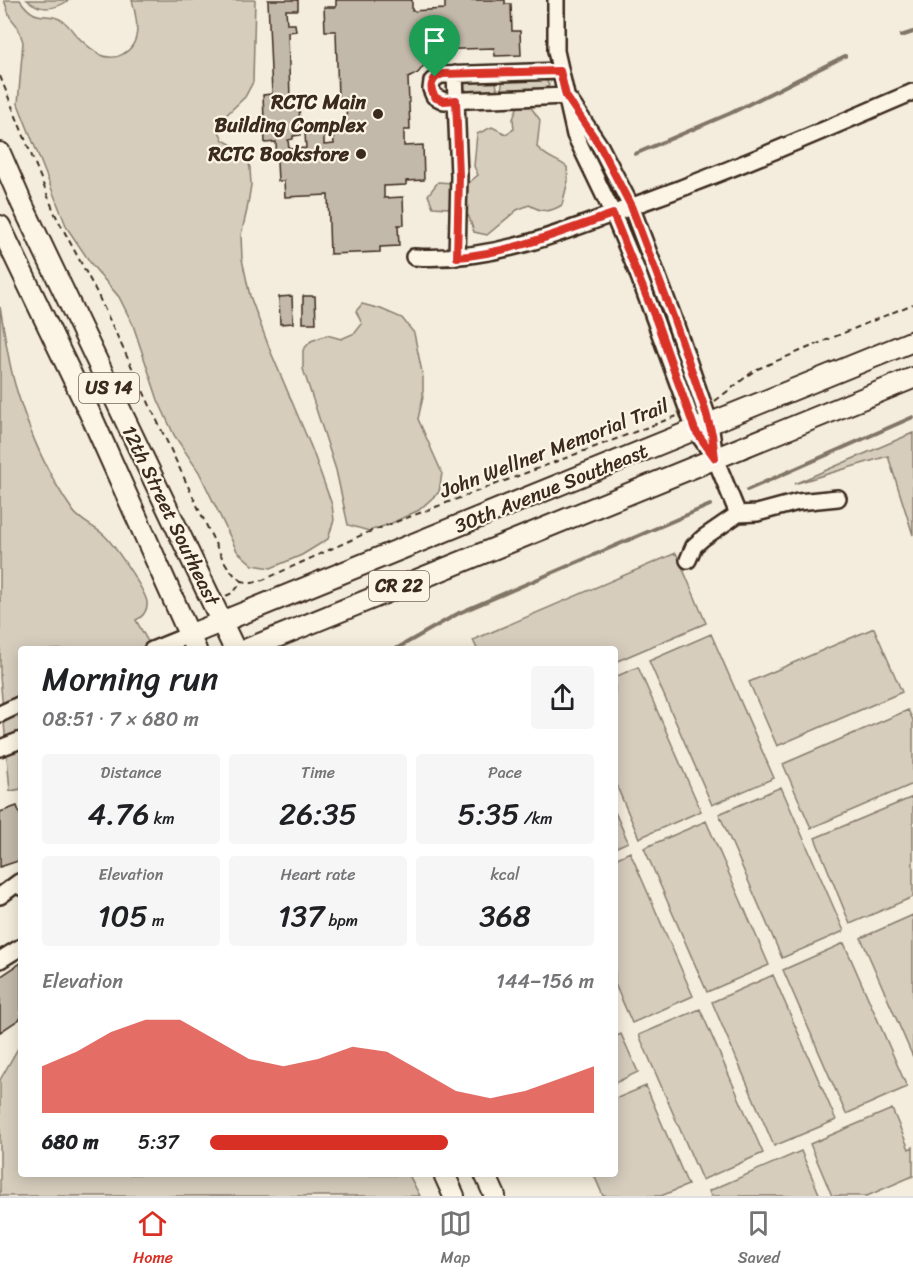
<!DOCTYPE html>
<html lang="en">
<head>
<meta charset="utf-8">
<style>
  :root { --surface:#fff; --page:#f6f6f6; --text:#202124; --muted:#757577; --line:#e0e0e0; --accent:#d93025 }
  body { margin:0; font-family:Sriracha,sans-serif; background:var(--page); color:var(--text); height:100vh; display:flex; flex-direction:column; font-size:22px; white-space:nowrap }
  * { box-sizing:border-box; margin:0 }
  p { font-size:20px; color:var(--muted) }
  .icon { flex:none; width:33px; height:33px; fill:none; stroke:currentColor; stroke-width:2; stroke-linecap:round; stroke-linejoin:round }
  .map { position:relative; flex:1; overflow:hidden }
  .sheet { position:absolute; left:18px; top:646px; width:600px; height:531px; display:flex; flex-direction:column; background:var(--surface); border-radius:6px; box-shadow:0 3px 15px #0003 }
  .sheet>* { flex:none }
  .pin { position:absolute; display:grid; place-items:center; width:51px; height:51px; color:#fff; margin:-62px -26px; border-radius:50% 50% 50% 0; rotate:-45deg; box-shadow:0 0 6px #0007 }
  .pin .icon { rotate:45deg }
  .round { display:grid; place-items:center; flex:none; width:63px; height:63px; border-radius:6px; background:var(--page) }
  .overview { display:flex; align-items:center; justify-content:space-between; height:102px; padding:0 24px }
  h1 { font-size:33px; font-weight:600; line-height:45px }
  .metrics { display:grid; grid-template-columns:repeat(3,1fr); gap:9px; height:102px; padding:6px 24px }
  .metrics div { display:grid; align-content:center; border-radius:6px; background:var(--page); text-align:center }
  .metrics b { font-size:30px; font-weight:600 }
  .metrics small { font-size:16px; font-weight:400 }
  .metrics p { font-size:16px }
  .chart { height:168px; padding:12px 24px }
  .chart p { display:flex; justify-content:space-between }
  .chart svg { width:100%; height:108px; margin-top:6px; fill:var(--accent); opacity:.7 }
  ul { padding:0 24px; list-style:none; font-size:20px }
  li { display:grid; grid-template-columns:96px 72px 1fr; align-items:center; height:45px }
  li i { height:15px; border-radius:8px; background:var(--accent) }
  .dock { display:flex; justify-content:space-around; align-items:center; height:84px; border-top:2px solid var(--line); background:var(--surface); font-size:16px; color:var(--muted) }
  .dock a { display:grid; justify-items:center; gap:3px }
  .dock .on { color:var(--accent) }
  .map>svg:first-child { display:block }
</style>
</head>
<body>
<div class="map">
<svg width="913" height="1196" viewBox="0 0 913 1196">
  <rect width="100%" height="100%" fill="#f4eddd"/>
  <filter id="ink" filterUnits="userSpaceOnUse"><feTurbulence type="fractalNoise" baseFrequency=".0167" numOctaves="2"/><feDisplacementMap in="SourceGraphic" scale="12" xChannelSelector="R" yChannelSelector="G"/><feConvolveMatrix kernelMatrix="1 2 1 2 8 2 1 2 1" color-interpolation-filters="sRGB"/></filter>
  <g filter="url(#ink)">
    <path fill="#d6cdbd" stroke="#887c6e" stroke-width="1.5" d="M4 0H20C38 26 46 9 63 21 70 26 73 33 79 38 85 44 94 51 101 55 107 58 117 58 123 54 143 43 137 19 132 0H255L253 82 245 97 219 122V131L223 140 238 148 247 156 250 168 251 185 247 210 241 235 242 259 250 296 270 350 312 449 332 505 334 520 328 539 302 555 271 568 253 565 237 551 199 472 174 435 158 400 133 325 119 297 92 265 67 228 18 104 23 42 18 27 10 17Z
      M27 0H69C55 10 40 11 27 0Z
      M503 80H546L549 85 545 90 503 91 501 89Z
      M466 81H496L497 89 495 91 468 92 463 87Z
      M518 105 530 106 540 120 537 147C549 160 556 158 567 167L568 181 562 205C549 213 542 212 529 205L517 210 487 235 474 232 469 217 464 209 433 207 428 195 438 182 467 184 478 175 474 166 477 134 492 127 506 134 514 129 513 119Z
      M362 304 381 309 402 318 414 333 423 377V397L418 419 442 473 439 492 419 510 390 524 369 531 348 525 336 470 303 369V350L311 341 327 335 341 339 355 333 362 324 356 311Z
      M0 307C5 334 8 362 16 388 29 432 47 474 73 511 81 522 96 527 105 536 114 545 145 590 147 602 148 610 143 617 136 620L152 649 21 650V789L10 791 0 676Z
      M913 433V535L888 456 794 484Z
      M676 553 706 623 615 662V650L477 649 473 640Z
      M874 628 902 692 777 746 749 682Z
      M711 634 774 778 712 805 649 661Z
      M638 667 701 811 639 838 615 782V677Z
      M908 710 913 720V784L811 828 783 764Z
      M781 787 844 931 782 958 719 814Z
      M913 797V897L850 924 815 838Z
      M615 812 628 842 615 848Z
      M706 821 769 965 707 992 644 848Z
      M630 852 693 996 632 1023 615 984V859Z
      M913 915V1057L861 938Z
      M844 943 907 1087 846 1114 783 970Z
      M773 975 836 1120 774 1146 712 1002Z
      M700 1009 763 1153 702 1180 639 1035Z
      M621 1034 638 1072 615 1083V1037Z
      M21 1043V1174L409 1175 420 1196H0V1080Z
      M646 1086 688 1185 661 1196H603L594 1175 615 1174V1099Z
      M892 1109 909 1149 913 1147V1176L867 1196H832L810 1144Z
      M801 1151 820 1196H711L709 1191Z"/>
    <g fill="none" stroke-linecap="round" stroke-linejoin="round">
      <path stroke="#817466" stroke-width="4" d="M901 36 913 32
        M635 154 731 113 845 56
        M747 490 913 417
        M394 650 459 613 710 505"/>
    </g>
    <path fill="#c3b9aa" stroke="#3b2a1e" stroke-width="1.5" d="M268 0H298V10H286L287 24H295L296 31 288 32 290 99 299 98 300 135 293 136V139L288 140 289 149 306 148 305 134H324V145L334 144 333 133H347L346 98H338L336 31H325L324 7H336V0H412V11L445 9V0H505V4H511L512 31H520L521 55 495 56 494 48 429 50 425 64 418 73 408 78 410 130H404V146L423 145 424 180 406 181V185L384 186V198L403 197 404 225H398L399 246 380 247V252L330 254 328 195 285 197 284 181H278L276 142 265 143 263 95 272 94Z
      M292 296 293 323 280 324 279 297Z
      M303 296H315L316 323H303Z
      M17 806 21 817V860L0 867V812Z
      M21 963V1018L0 1032V977Z"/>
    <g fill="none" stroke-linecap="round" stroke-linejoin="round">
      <g stroke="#3b2a1e" stroke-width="20">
        <path id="minor" d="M556 0V51L575 135 613 214 637 271 695 430 715 458
          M560 71 440 75 432 81 431 89 434 96 444 101 566 96
          M455 74 459 176 457 257
          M570 101 600 146 631 206 672 314 710 424 715 458 738 514
          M414 257C489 262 560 234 630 207 651 199 673 192 694 183 768 155 840 123 913 92
          M688 560 694 546 703 538 738 514 757 513 798 502 838 498
          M152 650 189 635
          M0 714 21 704
          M0 748 21 740
          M0 896 19 882 21 887
          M0 960 21 947"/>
      </g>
      <g stroke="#3b2a1e" stroke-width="24">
        <path id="major" d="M0 153 22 204 235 650
          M0 226 94 422 196 650
          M189 635 913 341
          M245 650 913 378
          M444 1174 454 1196
          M485 1174 495 1196"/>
      </g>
      <path stroke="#3b2a1e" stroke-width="2" stroke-dasharray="6 4.5" stroke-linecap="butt" d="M0 76 55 214 96 291 211 535C219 551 227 572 242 581
        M715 401 755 370 913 304
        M226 596 234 592 242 581 252 583 263 580 364 534 677 416"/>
      <use href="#minor" stroke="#fcf5e5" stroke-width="15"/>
      <use href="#major" stroke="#fcf5e5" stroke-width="20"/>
    </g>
  </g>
  <g fill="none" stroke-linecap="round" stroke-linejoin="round" filter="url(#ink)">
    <g stroke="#fff" stroke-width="12">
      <path id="route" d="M560 71 566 96 600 146 631 206 672 314 704 406 712 434 715 458 695 430 656 320 613 214C563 231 511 253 457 257L459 176 456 100 444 101 436 98C428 89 431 77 443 74Z"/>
    </g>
    <use href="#route" stroke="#d93025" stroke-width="8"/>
  </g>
  <g fill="#3b2a1e" stroke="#fcf5e5" stroke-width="2">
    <circle cx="378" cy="114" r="6"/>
    <circle cx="361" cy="154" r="6"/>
  </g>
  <g text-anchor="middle" stroke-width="4.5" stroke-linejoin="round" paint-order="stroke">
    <g fill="#fcf5e5" stroke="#75675a" stroke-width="1.5">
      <rect x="79" y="373" width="60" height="30" rx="4.5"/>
      <rect x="369" y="571" width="60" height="30" rx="4.5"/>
    </g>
    <g font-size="18" font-weight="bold" fill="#3b2a1e">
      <text x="109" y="394">US 14</text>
      <text x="399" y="592">CR 22</text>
    </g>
    <g font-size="20" font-weight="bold" fill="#3b2a1e" stroke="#fcf5e5" text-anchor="end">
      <text x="366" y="109">RCTC Main<tspan x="366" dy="23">Building Complex</tspan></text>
      <text x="349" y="161">RCTC Bookstore</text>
    </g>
    <g font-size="20" fill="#3b2a1e" stroke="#fcf5e5">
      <text transform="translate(554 448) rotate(-21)" y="7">John Wellner Memorial Trail</text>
      <text transform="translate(551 488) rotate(-22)" y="7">30th Avenue Southeast</text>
      <text transform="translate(171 515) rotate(64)" y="7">12th Street Southeast</text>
    </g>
  </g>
</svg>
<div class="pin" style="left:435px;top:77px;background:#1e9e55"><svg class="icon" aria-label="arrive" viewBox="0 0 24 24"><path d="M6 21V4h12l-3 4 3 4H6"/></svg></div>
<section class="sheet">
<div class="overview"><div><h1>Morning run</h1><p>08:51 · 7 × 680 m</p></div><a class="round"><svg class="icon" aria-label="share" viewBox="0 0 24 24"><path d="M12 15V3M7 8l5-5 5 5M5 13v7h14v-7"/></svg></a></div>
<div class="metrics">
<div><p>Distance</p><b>4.76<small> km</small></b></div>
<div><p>Time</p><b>26:35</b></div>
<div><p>Pace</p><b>5:35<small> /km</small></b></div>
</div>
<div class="metrics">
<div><p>Elevation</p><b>105<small> m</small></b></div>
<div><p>Heart rate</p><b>137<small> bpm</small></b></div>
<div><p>kcal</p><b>368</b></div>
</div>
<div class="chart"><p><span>Elevation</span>144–156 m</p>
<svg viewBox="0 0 160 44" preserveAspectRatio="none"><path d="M0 44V25L10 19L20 11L30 6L40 6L50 14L60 22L70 25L80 22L90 17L100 19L110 27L120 35L130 38L140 35L150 30L160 25V44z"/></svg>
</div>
<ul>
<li><b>680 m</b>5:37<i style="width:62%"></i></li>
</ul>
</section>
</div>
<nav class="dock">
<a class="on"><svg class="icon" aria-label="home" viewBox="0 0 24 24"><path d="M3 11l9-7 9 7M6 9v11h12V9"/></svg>Home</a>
<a><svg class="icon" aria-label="map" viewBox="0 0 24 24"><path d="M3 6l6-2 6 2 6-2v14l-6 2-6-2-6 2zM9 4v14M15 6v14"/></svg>Map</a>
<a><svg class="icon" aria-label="saved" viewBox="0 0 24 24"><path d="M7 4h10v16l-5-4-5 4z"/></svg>Saved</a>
</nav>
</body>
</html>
